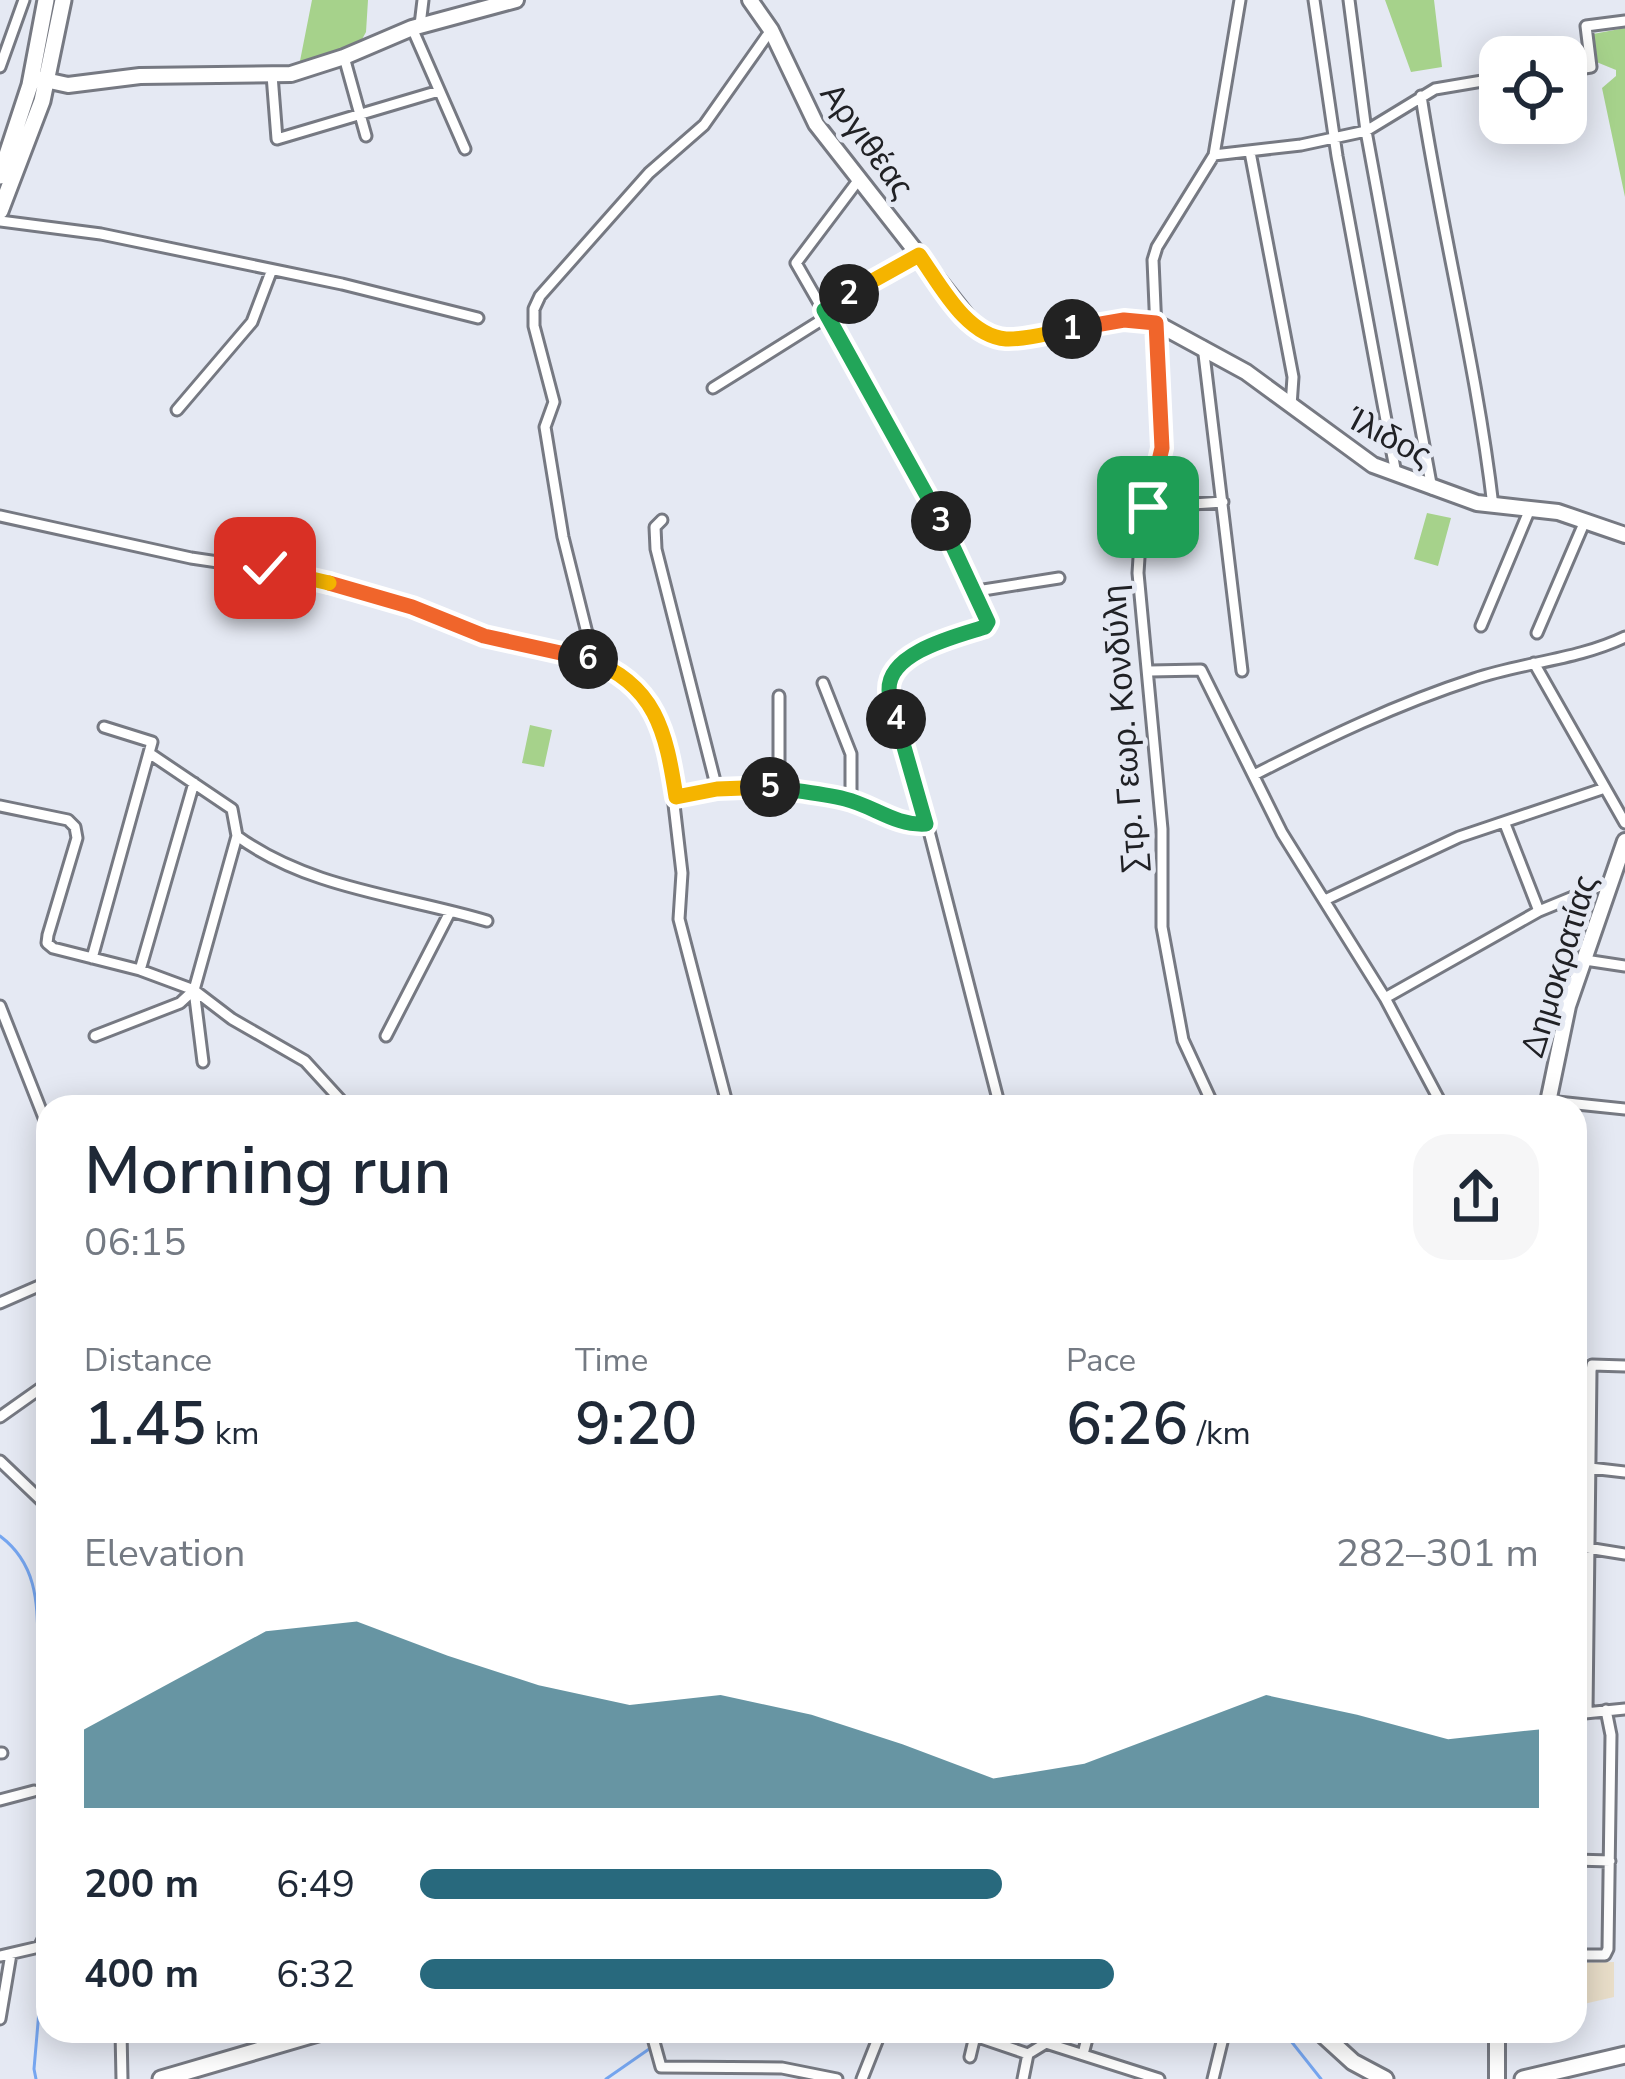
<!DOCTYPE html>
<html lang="en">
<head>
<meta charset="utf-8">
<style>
  :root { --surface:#fff; --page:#f6f6f7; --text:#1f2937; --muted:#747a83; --accent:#28697d }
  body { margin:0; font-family:"Nunito Sans",sans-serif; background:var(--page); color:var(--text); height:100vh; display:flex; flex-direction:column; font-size:45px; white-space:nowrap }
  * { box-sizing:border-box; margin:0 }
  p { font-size:39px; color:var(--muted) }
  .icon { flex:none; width:66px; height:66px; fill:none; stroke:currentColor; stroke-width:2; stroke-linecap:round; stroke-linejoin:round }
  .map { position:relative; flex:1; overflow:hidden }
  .drawer { position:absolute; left:36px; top:1095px; width:1551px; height:948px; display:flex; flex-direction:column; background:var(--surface); border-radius:36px; box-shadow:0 6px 30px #0003 }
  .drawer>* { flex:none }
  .controls { position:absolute; left:1479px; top:36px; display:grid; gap:24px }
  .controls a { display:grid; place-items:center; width:108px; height:108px; border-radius:24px; background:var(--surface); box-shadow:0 6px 30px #0003; font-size:60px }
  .pin { position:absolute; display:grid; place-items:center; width:102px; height:102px; color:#fff; margin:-51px; border-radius:24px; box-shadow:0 6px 18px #0006 }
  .km { position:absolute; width:60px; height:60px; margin:-30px; border-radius:50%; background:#222; color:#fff; font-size:33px; line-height:60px; text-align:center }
  .round { display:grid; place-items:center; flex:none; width:126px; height:126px; border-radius:36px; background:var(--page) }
  .overview { display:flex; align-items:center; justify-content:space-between; height:204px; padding:0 48px }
  h1 { font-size:66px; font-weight:600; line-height:90px }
  .metrics { display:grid; grid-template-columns:repeat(3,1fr); gap:18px; height:204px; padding:12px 48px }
  .metrics div { display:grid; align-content:center }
  .metrics b { font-size:60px; font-weight:600 }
  .metrics small { font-size:33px; font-weight:400 }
  .metrics p { font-size:33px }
  .chart { height:336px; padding:24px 48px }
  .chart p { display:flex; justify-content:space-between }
  .chart svg { width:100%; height:216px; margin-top:12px; fill:var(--accent); opacity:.7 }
  ul { padding:0 48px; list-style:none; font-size:39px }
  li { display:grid; grid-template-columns:192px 144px 1fr; align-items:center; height:90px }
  li i { height:30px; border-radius:15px; background:var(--accent) }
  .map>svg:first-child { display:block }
</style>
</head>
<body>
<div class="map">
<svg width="1625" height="2079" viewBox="0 0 1625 2079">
  <rect width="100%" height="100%" fill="#e5e9f3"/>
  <path fill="#e9dec9" d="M1614 1962V1997L1575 2006V1963Z"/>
  <path fill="#a6d28b" d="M312 0H368L366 32 360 43 299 66Z
    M1385 0H1434L1442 67 1411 72Z
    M1625 28V197L1602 88 1616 76V70L1594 61 1593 34Z
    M1427 513 1451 518 1438 566 1414 559Z
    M530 725 552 730 544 767 522 763Z"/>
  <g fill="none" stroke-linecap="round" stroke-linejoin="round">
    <path stroke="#76a6f0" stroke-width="3" d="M0 1536C48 1572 34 1626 40 1679L48 1688
      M1283 2031 1321 2079
      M36 2079 34 2069 41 1988 48 1969
      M606 2079 675 2031"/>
    <g stroke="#767982" stroke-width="15">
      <path id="street" d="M1314 0 1337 156 1396 474
        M1349 0 1366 131 1432 489
        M420 25 423 0
        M412 28 465 149
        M344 57 366 136
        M0 67 24 0
        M1566 71 1591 67 1586 26 1625 21
        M272 75 277 139 439 91
        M1421 96C1442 233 1477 368 1493 506
        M1250 152 1293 377 1291 406
        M1214 155 1301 145 1366 131 1435 89 1500 78
        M860 178 796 263 912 465 988 615 985 627 930 644 897 666 888 692 921 800 1000 1107
        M0 221 101 234 342 284 478 318
        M824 310 919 255
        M1203 346 1242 671
        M713 388 828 316
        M177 410 252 322 271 272
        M1148 507 1223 502
        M0 516 191 558 299 574 412 607 484 636 558 649 623 673 636 686 666 736 682 873 679 919 728 1107
        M662 520 655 527 656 549 717 789
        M977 591 1059 578
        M1481 626 1530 509
        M1537 633 1585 521
        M594 661 563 537 545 427 554 402 534 326V309L540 296 649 173 704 125 771 30
        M1534 663 1625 823
        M1150 671 1201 670 1282 833 1385 998 1443 1107
        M823 683 851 754V800
        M779 696V788
        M149 753 232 809 237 836C309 889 404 896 487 921
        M1254 775C1326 738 1397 704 1474 679 1524 662 1577 660 1625 637
        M676 797C732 783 790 785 846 799 874 806 895 826 926 824
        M0 806 68 820 75 827 77 838 48 935 47 943 53 948 140 970 194 990 232 1019 305 1061 347 1107
        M1505 824 1539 911
        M1327 899 1459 837 1602 789
        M92 958 152 742 104 727
        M1585 960 1625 966
        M140 970 194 783
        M1385 998 1539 911 1612 881
        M0 1006 48 1128
        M95 1036 180 1003 194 990
        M386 1036 450 912
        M203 1062 194 990 237 836
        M1548 1101 1625 1109
        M1214 1107 1183 1040 1162 927V829L1138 573 1141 527 1156 481 1161 448 1153 260 1157 247 1214 155 1240 0
        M0 1303 48 1282
        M0 1417 48 1383
        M0 1461 43 1502 45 1512 48 1620 44 1640 48 1647
        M1590 1468 1625 1472
        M1575 1546 1625 1554
        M1587 1712 1591 1371 1592 1365 1625 1366
        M1575 1714 1625 1709
        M0 1753H2
        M0 1800 34 1791
        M1575 1860 1610 1861
        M1575 1955H1605L1608 1949 1611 1735 1606 1710
        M0 1956 39 1947 48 1930
        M0 2019 11 1954
        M121 2031 122 2079
        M651 2031 661 2067 782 2068 837 2079
        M977 2031 975 2036 1028 2054
        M1083 2054 1089 2031
        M970 2057 975 2036
        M862 2079 881 2031
        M1023 2079 1028 2054 1046 2043 1159 2079
        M1213 2079 1223 2038 1215 2031"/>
    </g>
    <g stroke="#767982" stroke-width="20">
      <path id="secondary" d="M750 0 771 30 816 124 975 327 991 336 1011 339 1124 320 1156 323 1246 372 1373 465 1477 503 1558 512 1625 535
        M36 78 68 85 140 76 291 74 344 57 412 28 516 0
        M1547 1107 1568 1006 1625 841
        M1497 2031V2079"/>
    </g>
    <g stroke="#767982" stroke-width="21">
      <path id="primary" d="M0 176 30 85 46 0
        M0 211 42 101 63 0
        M1319 2031 1353 2062 1385 2079
        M161 2079 325 2031
        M1523 2079 1625 2055"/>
    </g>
    <use href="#street" stroke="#fff" stroke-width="9"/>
    <use href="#secondary" stroke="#fff" stroke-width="14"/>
    <use href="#primary" stroke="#fff" stroke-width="15"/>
  </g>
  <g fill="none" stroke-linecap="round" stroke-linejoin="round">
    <g stroke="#fff" stroke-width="24">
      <path id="split-1" d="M1072 329 1124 320 1156 323 1162 448 1148 507"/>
    </g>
    <g stroke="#fff" stroke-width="24">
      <path id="split-2" d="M849 294 919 255C940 284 966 336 1006 339 1027 340 1051 332 1072 329"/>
    </g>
    <g stroke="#fff" stroke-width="24">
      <path id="split-3" d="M849 294 824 310 941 521"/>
    </g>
    <g stroke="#fff" stroke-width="24">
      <path id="split-4" d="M896 719C894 710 889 699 889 690 888 652 957 636 985 627L988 622 941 521"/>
    </g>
    <g stroke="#fff" stroke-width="24">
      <path id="split-5" d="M770 787C795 791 821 793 845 799 874 806 895 826 926 824L896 719"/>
    </g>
    <g stroke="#fff" stroke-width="24">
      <path id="split-6" d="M588 659C656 684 666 732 676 797L717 789 770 787"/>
    </g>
    <g stroke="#fff" stroke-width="24">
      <path id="split-7" d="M329 583 412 607 484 636 588 659"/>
    </g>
    <g stroke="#fff" stroke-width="24">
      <path id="split-8" d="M265 568 329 583"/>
    </g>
    <use href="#split-1" stroke="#f0652b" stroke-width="15"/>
    <use href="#split-2" stroke="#f5b400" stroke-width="15"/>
    <use href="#split-3" stroke="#22a559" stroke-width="15"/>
    <use href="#split-4" stroke="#22a559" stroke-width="15"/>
    <use href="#split-5" stroke="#22a559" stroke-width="15"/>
    <use href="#split-6" stroke="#f5b400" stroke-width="15"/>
    <use href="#split-7" stroke="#f0652b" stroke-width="15"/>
    <use href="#split-8" stroke="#f5b400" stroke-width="15"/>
  </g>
  <g text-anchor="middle" stroke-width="10" stroke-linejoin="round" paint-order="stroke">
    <g font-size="33" fill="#202125" stroke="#e5e9f3">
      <text transform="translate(868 140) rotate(54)" y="12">Αργιθέας</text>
      <text transform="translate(1390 436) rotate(28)" y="12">Ίλιδος</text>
      <text transform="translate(1123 729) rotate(-94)" y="12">Στρ. Γεωρ. Κονδύλη</text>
      <text transform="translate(1558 966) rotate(-73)" y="12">Δημοκρατίας</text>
    </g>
  </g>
</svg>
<div class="controls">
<a><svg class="icon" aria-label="locate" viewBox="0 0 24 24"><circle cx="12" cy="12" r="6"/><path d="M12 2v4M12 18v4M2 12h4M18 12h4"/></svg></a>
</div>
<div class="pin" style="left:1148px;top:507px;background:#1e9e55"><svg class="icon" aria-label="arrive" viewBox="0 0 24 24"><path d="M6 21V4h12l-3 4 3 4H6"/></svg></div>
<div class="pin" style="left:265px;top:568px;background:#d93025"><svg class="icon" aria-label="check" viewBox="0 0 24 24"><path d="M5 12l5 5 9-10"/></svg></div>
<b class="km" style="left:1072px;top:329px">1</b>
<b class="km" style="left:849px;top:294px">2</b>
<b class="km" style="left:941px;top:521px">3</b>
<b class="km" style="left:896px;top:719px">4</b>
<b class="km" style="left:770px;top:787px">5</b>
<b class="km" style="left:588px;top:659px">6</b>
<section class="drawer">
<div class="overview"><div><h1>Morning run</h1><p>06:15</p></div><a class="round"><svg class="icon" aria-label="share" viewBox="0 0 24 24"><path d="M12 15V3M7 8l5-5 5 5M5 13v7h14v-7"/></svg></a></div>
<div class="metrics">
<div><p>Distance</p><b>1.45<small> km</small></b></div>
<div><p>Time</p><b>9:20</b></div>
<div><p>Pace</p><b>6:26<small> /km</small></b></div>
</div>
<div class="chart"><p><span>Elevation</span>282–301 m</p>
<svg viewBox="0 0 160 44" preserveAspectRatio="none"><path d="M0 44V28L10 18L20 8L30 6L40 13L50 19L60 23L70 21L80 25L90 31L100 38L110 35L120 28L130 21L140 25L150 30L160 28V44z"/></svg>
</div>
<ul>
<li><b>200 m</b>6:49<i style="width:52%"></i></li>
<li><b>400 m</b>6:32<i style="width:62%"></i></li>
</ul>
</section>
</div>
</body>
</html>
